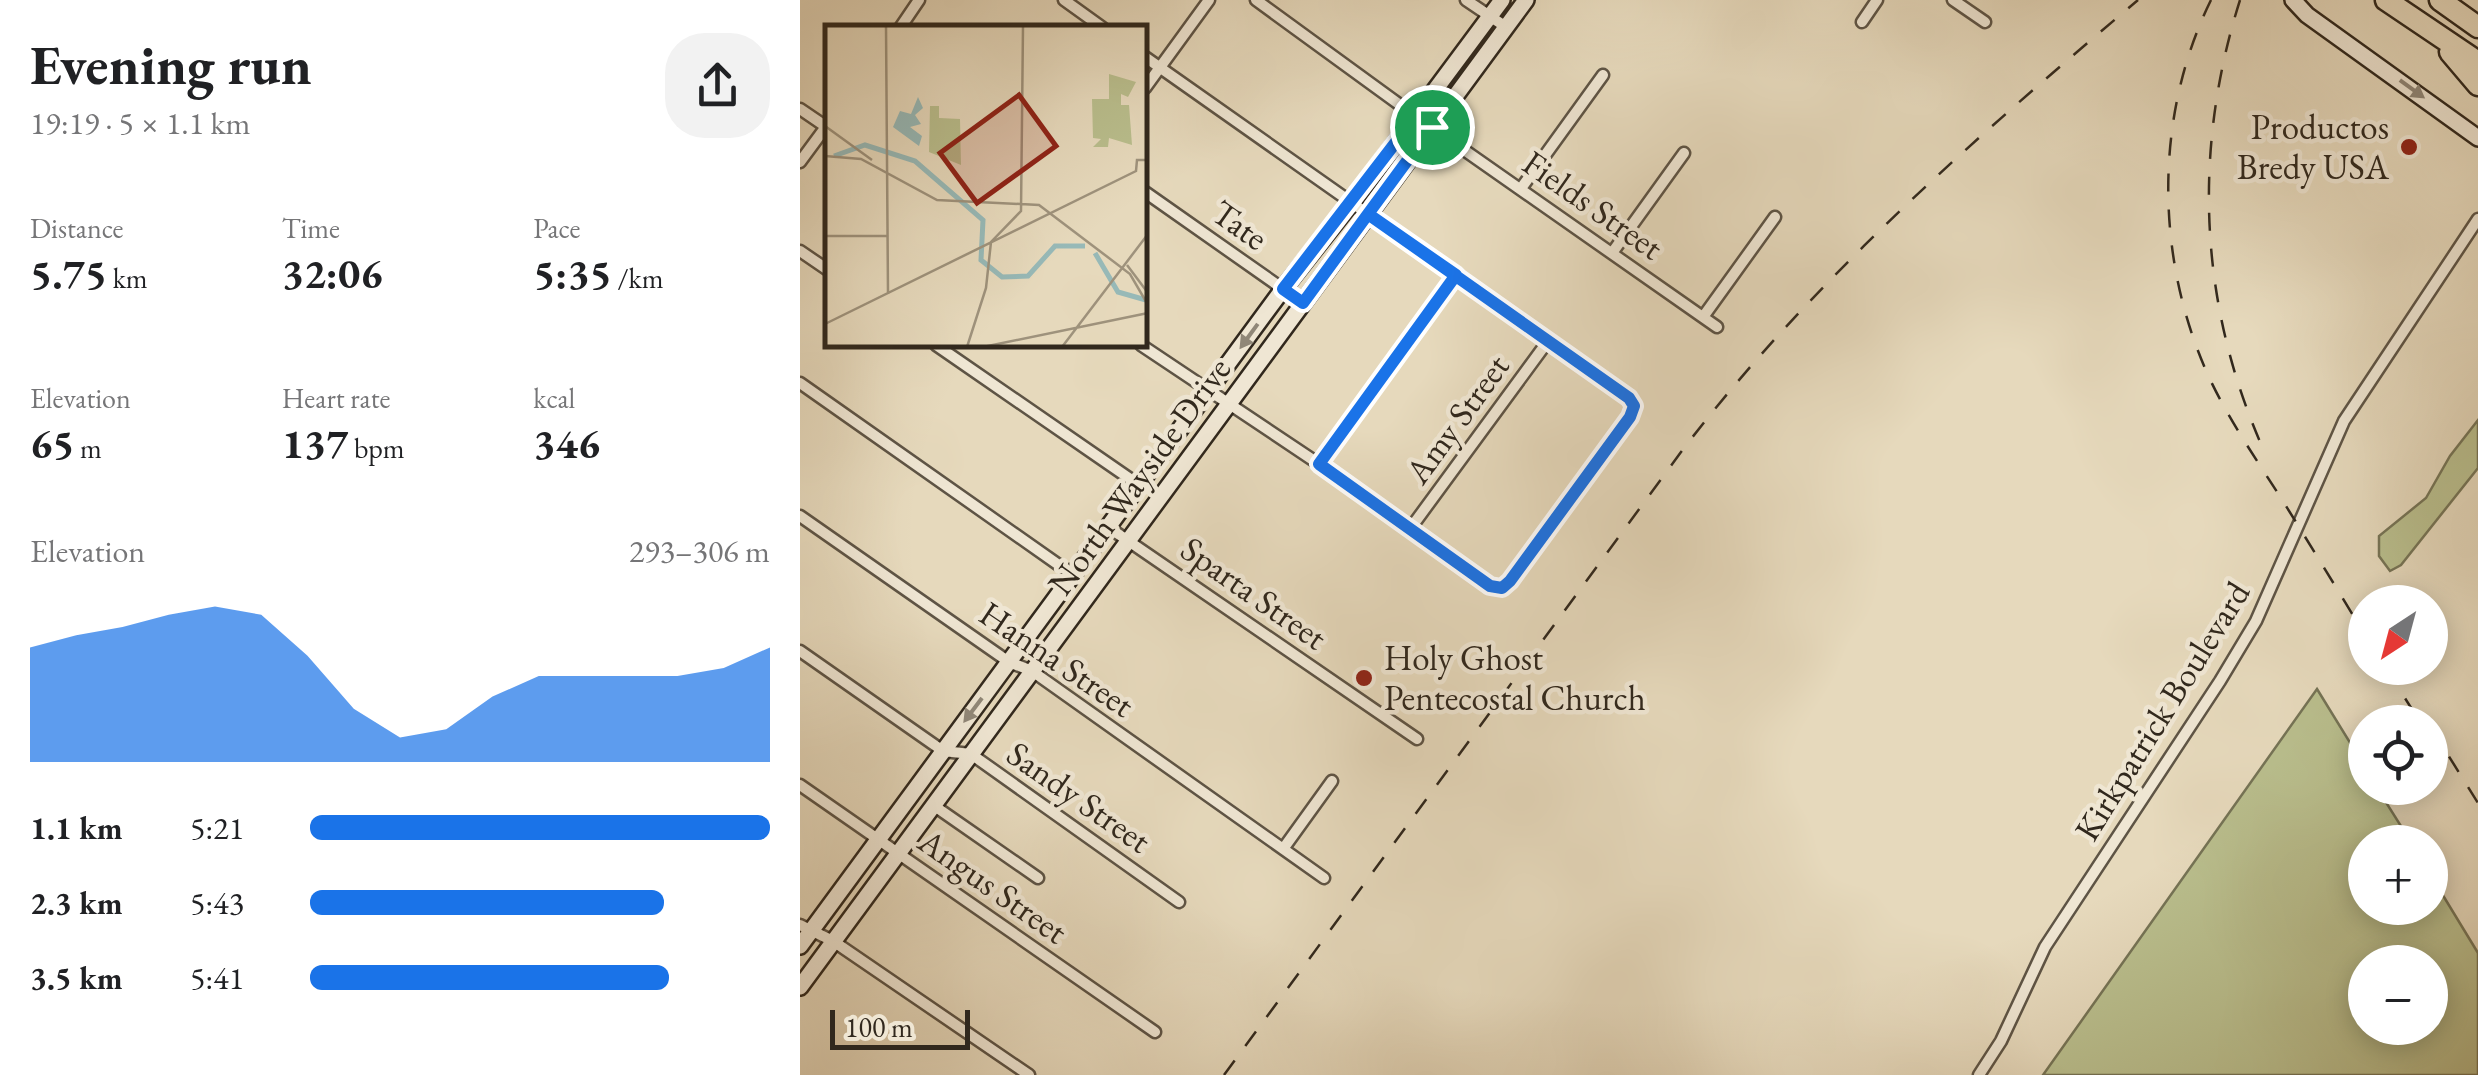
<!DOCTYPE html>
<html lang="en">
<head>
<meta charset="utf-8">
<style>
  :root { --surface:#fff; --page:#f2f2f2; --text:#202124; --muted:#757577; --accent:#1a73e8 }
  body { margin:0; font-family:"EB Garamond",serif; background:var(--page); color:var(--text); height:100vh; display:flex; flex-direction:column; font-size:38px; white-space:nowrap }
  * { box-sizing:border-box; margin:0 }
  p { font-size:32px; color:var(--muted) }
  .icon { flex:none; width:55px; height:55px; fill:none; stroke:currentColor; stroke-width:2; stroke-linecap:round; stroke-linejoin:round }
  .map { position:relative; flex:1; overflow:hidden }
  .drawer { display:flex; flex-direction:column; background:var(--surface); width:800px }
  .drawer>* { flex:none }
  .needle { width:65px; rotate:216deg }
  .buttons { position:absolute; left:1548px; top:585px; display:grid; gap:20px }
  .buttons a { display:grid; place-items:center; width:100px; height:100px; border-radius:50%; background:var(--surface); box-shadow:0 5px 25px #0003; font-size:50px }
  .scale { position:absolute; left:30px; bottom:25px; width:140px; box-sizing:border-box; padding-left:10px; border:5px solid #31281d; border-top:0; font-size:28px; line-height:35px; white-space:nowrap; color:#31281d; -webkit-text-stroke:8px #efe6d3; paint-order:stroke }
  .pin { position:absolute; display:grid; place-items:center; width:85px; height:85px; color:#fff; margin:-42px; border:5px solid #fff; border-radius:50%; box-shadow:0 2px 10px #0007 }
  .round { display:grid; place-items:center; flex:none; width:105px; height:105px; border-radius:40px; background:var(--page) }
  .overview { display:flex; align-items:center; justify-content:space-between; height:170px; padding:0 30px }
  h1 { font-size:55px; font-weight:700; line-height:75px }
  .metrics { display:grid; grid-template-columns:repeat(3,1fr); gap:15px; height:170px; padding:10px 30px }
  .metrics div { display:grid; align-content:center }
  .metrics b { font-size:42px; font-weight:700 }
  .metrics small { font-size:28px; font-weight:400 }
  .metrics p { font-size:28px }
  .chart { height:280px; padding:20px 30px }
  .chart p { display:flex; justify-content:space-between }
  .chart svg { width:100%; height:180px; margin-top:10px; fill:var(--accent); opacity:.7 }
  ul { padding:0 30px; list-style:none; font-size:32px }
  li { display:grid; grid-template-columns:160px 120px 1fr; align-items:center; height:75px }
  li i { height:25px; border-radius:12px; background:var(--accent) }
  main { display:flex; flex:1; min-height:0 }
  .map>svg:first-child { display:block }
</style>
</head>
<body>
<main>
<section class="drawer">
<div class="overview"><div><h1>Evening run</h1><p>19:19 · 5 × 1.1 km</p></div><a class="round"><svg class="icon" aria-label="share" viewBox="0 0 24 24"><path d="M12 15V3M7 8l5-5 5 5M5 13v7h14v-7"/></svg></a></div>
<div class="metrics">
<div><p>Distance</p><b>5.75<small> km</small></b></div>
<div><p>Time</p><b>32:06</b></div>
<div><p>Pace</p><b>5:35<small> /km</small></b></div>
</div>
<div class="metrics">
<div><p>Elevation</p><b>65<small> m</small></b></div>
<div><p>Heart rate</p><b>137<small> bpm</small></b></div>
<div><p>kcal</p><b>346</b></div>
</div>
<div class="chart"><p><span>Elevation</span>293–306 m</p>
<svg viewBox="0 0 160 44" preserveAspectRatio="none"><path d="M0 44V16L10 13L20 11L30 8L40 6L50 8L60 18L70 31L80 38L90 36L100 28L110 23L120 23L130 23L140 23L150 21L160 16V44z"/></svg>
</div>
<ul>
<li><b>1.1 km</b>5:21<i style="width:100%"></i></li>
<li><b>2.3 km</b>5:43<i style="width:77%"></i></li>
<li><b>3.5 km</b>5:41<i style="width:78%"></i></li>
</ul>
</section>
<div class="map">
<svg width="1678" height="1075" viewBox="0 0 1678 1075">
  <rect width="100%" height="100%" fill="#e6d9bc"/>
  <filter id="stains"><feTurbulence type="fractalNoise" baseFrequency=".002" numOctaves="4"/><feColorMatrix values="0 0 0 0 .2 0 0 0 0 .09 0 0 0 0 .02 0 0 0 .5 -.17"/></filter>
  <radialGradient id="worn" r=".72"><stop offset=".6" stop-color="#630" stop-opacity="0"/><stop offset="1" stop-color="#630" stop-opacity=".3"/></radialGradient>
  <path fill="#b9be8d" stroke="#757355" stroke-width="2.5" fill-rule="evenodd" d="M1678 420V468L1601 565 1590 571 1579 556V536L1626 498 1650 456Z
    M1517 689 1565 767V788H1577L1611 842H1565V908H1630V874L1678 953V1075H1243ZM1565 962H1630V1028H1565Z"/>
  <g fill="none" stroke-linecap="round" stroke-linejoin="round">
    <g stroke="#5e5445" stroke-width="15">
      <path id="street" d="M264 0 303 28
        M456 0 607 110 917 327
        M666 0 706 27
        M1153 0 1185 22
        M1062 22 1077 0
        M100 28 119 0
        M345 88 409 0
        M0 109 28 128
        M0 162 28 124
        M722 187 803 75
        M345 192 503 303
        M0 251 28 270
        M812 253 884 153
        M903 317 975 217
        M136 345 339 485
        M341 345 519 464 690 586 702 587 710 581 831 417 834 407 829 398 345 57
        M0 383 273 575
        M519 464 656 275
        M0 516 209 662 232 671 524 878
        M308 527 617 739
        M610 529 748 341
        M0 651 143 751 171 754 379 902
        M0 785 355 1032
        M133 805 238 878
        M483 849 532 781
        M0 925 33 941 229 1075
        M1179 1075 1201 1041 1245 947 1420 681 1456 621 1544 421 1678 219"/>
    </g>
    <g stroke="#31281d" stroke-width="20">
      <path id="secondary" d="M1493 0 1507 15 1678 138
        M0 946 483 289 551 203 702 0
        M0 987 726 0"/>
    </g>
    <g stroke="#31281d" stroke-width="25">
      <path id="highway" d="M1586 0 1678 62
        M1640 0 1678 27
        M1650 52 1678 85"/>
    </g>
    <use href="#street" stroke="#efe6d3" stroke-width="10"/>
    <use href="#secondary" stroke="#efe6d3" stroke-width="15"/>
    <use href="#highway" stroke="#e6d9bc" stroke-width="20"/>
    <path stroke="#31281d" stroke-width="2.5" stroke-dasharray="18 18" stroke-linecap="butt" d="M1411 0C1354 116 1355 257 1408 375 1429 421 1459 463 1486 506 1512 548 1539 592 1565 635
      M1440 0C1392 152 1399 307 1465 453
      M1586 668 1620 722
      M1630 726 1678 803
      M424 1075 881 452C1012 280 1174 139 1338 0"/>
  </g>
  <defs><path id="oneway-solid" d="M-6-.8H1V-3.2L6.5 0L1 3.2V.8H-6Z" transform="scale(2.5)"/></defs>
  <g fill="#908778">
    <use href="#oneway-solid" transform="translate(1612 89) rotate(36)"/>
    <use href="#oneway-solid" transform="translate(449 336) rotate(126)"/>
    <use href="#oneway-solid" transform="translate(173 710) rotate(127)"/>
  </g>
  <g fill="none" stroke-linecap="round" stroke-linejoin="round">
    <g stroke="#fff" stroke-width="20">
      <path id="route" d="M632 127 616 116 483 289 503 303 568 214 656 275 519 464 690 586 702 588 710 581 830 417 834 406 829 398 568 214 632 127"/>
    </g>
    <use href="#route" stroke="#1a73e8" stroke-width="12"/>
  </g>
  <g fill="#8f2418" stroke="#efe6d3" stroke-width="4">
    <circle cx="1609" cy="147" r="10"/>
    <circle cx="564" cy="678" r="10"/>
  </g>
  <g text-anchor="middle" stroke-width="9" stroke-linejoin="round" paint-order="stroke">
    <g font-size="35" fill="#31281d" stroke="#efe6d3" text-anchor="end">
      <text x="1589" y="139">Productos<tspan x="1589" dy="40">Bredy USA</tspan></text>
      <text x="584" y="670" text-anchor="start">Holy Ghost<tspan x="584" dy="40">Pentecostal Church</tspan></text>
    </g>
    <g font-size="35" fill="#31281d" stroke="#efe6d3">
      <text transform="translate(793 205) rotate(35)" y="12">Fields Street</text>
      <text transform="translate(440 225) rotate(35)" y="12">Tate</text>
      <text transform="translate(657 419) rotate(-54)" y="12">Amy Street</text>
      <text transform="translate(339 476) rotate(-54)" y="12">North Wayside Drive</text>
      <text transform="translate(454 593) rotate(35)" y="12">Sparta Street</text>
      <text transform="translate(257 659) rotate(34)" y="12">Hanna Street</text>
      <text transform="translate(1362 711) rotate(-58)" y="12">Kirkpatrick Boulevard</text>
      <text transform="translate(279 797) rotate(35)" y="12">Sandy Street</text>
      <text transform="translate(193 886) rotate(35)" y="12">Angus Street</text>
    </g>
  </g>
  <g transform="translate(25 25)">
    <rect width="322" height="322" fill="#e6d9bc"/>
    <path d="M284 49 311 57 303 72 296 69V80H304L307 120 284 113 283 122H268L276 114 268 113 267 74H284ZM105 81H114V93L135 94 136 140 104 127Z" fill="#b9be8d"/>
    <path d="M93 72 98 83 90 90 96 99 85 102 97 111 94 121 68 102 75 86 86 89Z" fill="#97b9b7"/>
    <path fill="none" stroke="#97b9b7" stroke-width="5" d="M9 131 40 120 90 136 158 195 156 235 177 252 203 251 230 221H260M270 228 293 267 321 275"/>
    <path fill="none" stroke="#9e927c" stroke-width="2.5" d="M61 1 63 269M0 101 47 135M0 131 36 134 112 175 214 180 305 249 323 280M0 211H62M302 240 323 268M0 299 311 146 312 135H323M142 322 161 263 166 217 196 186 198 1M158 322 323 288M237 322 323 209"/>
    <path fill="#8f2418" fill-opacity="0.15" stroke="#8f2418" stroke-width="5" d="M194 70 231 121 152 178 115 128Z"/>
    <rect width="322" height="322" fill="none" stroke="#31281d" stroke-width="5"/>
  </g>
  <rect width="100%" height="100%" filter="url(#stains)"/>
  <rect width="100%" height="100%" fill="url(#worn)"/>
</svg>
<div class="buttons">
<a><svg class="needle" viewBox="-14 -14 28 28"><path d="M0-13l5 13h-10z" fill="#e53935"/><path d="M0 13l5-13h-10z" fill="#757577"/></svg></a>
<a><svg class="icon" aria-label="locate" viewBox="0 0 24 24"><circle cx="12" cy="12" r="6"/><path d="M12 2v4M12 18v4M2 12h4M18 12h4"/></svg></a>
<a>+</a>
<a>−</a>
</div>
<div class="scale">100 m</div>
<div class="pin" style="left:632px;top:127px;background:#1e9e55"><svg class="icon" aria-label="arrive" viewBox="0 0 24 24"><path d="M6 21V4h12l-3 4 3 4H6"/></svg></div>
</div>
</main>
</body>
</html>
